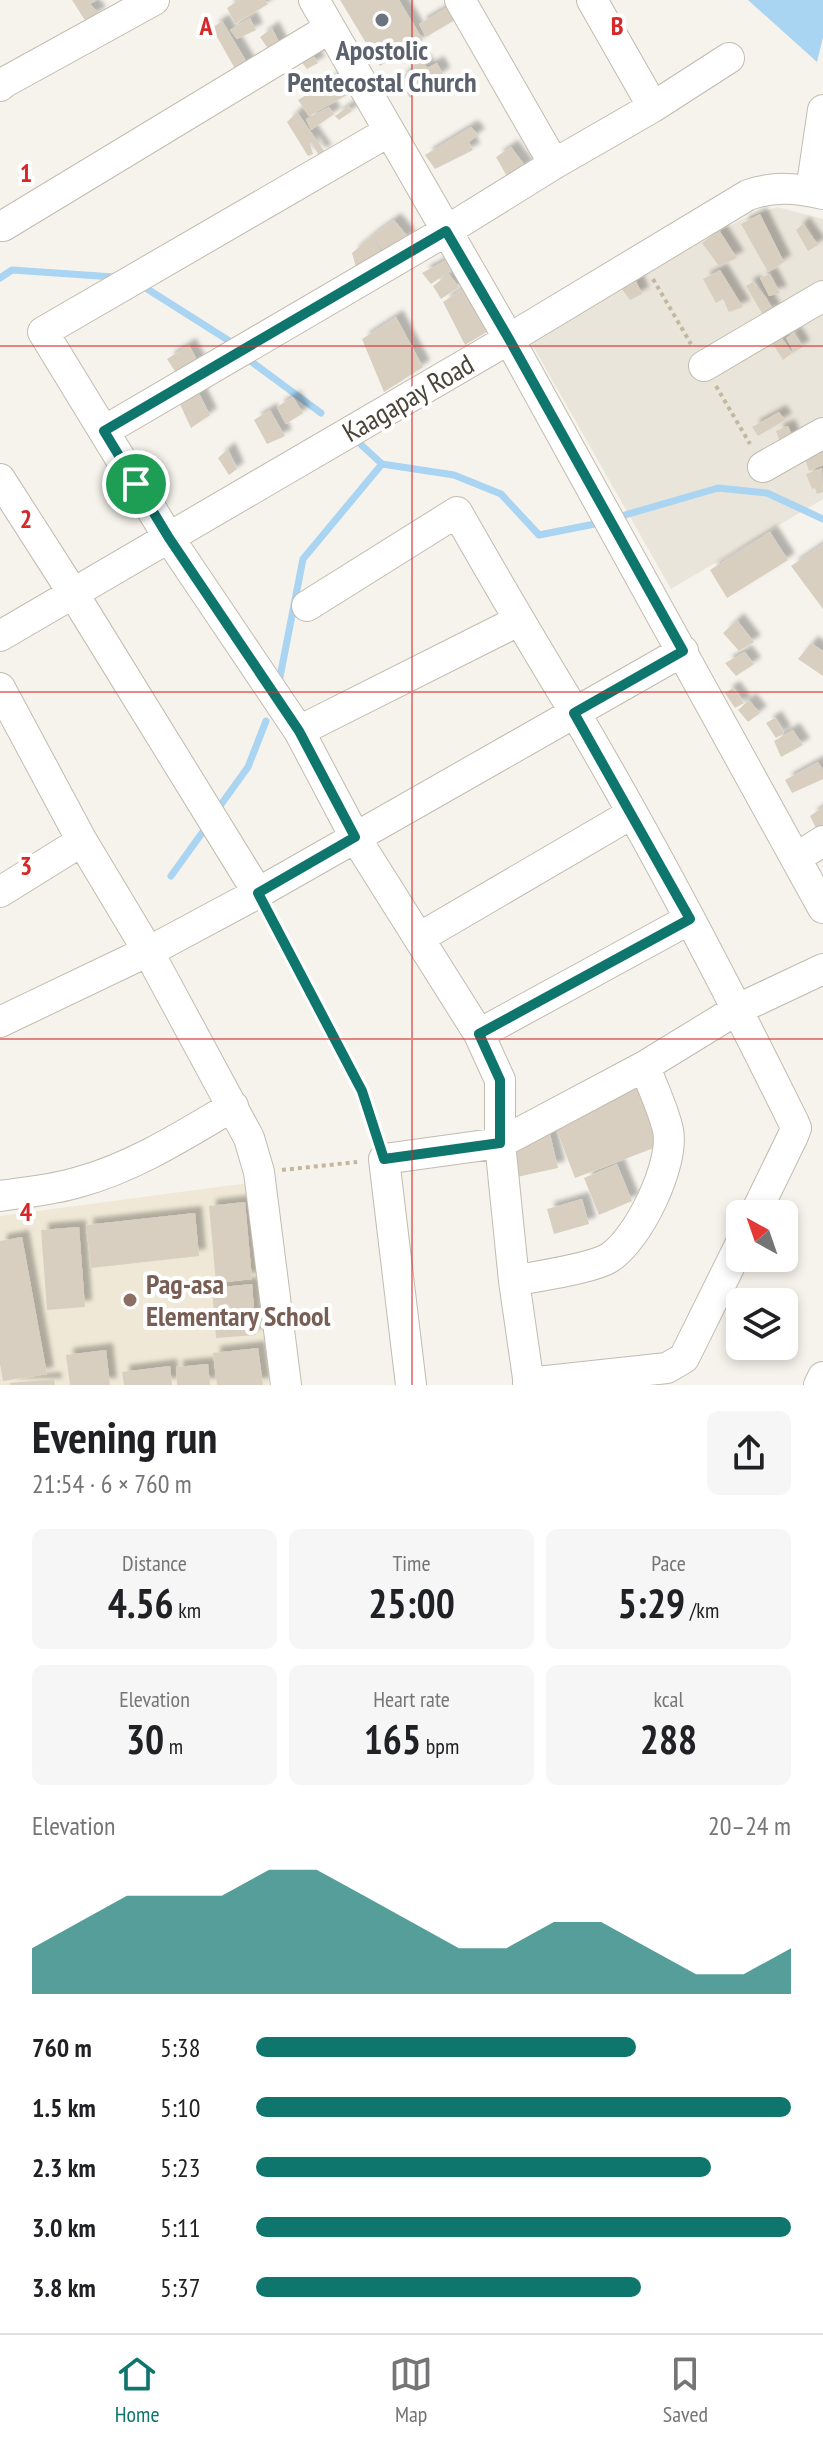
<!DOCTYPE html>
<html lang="en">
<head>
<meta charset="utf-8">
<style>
  :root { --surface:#fff; --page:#f6f6f6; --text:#202124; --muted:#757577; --line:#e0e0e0; --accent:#0f766e }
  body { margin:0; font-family:"PT Sans Narrow",sans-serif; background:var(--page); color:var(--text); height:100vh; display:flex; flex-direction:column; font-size:30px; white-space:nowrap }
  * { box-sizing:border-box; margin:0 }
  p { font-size:26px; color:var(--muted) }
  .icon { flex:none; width:44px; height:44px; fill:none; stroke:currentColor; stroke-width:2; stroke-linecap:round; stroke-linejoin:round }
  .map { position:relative; height:1385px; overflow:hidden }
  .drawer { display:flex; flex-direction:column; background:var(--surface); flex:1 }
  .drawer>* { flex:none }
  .needle { width:52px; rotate:320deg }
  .tools { position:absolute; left:726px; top:1200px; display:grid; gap:16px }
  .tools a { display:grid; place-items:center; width:72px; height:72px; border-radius:12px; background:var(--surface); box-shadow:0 4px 12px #0003; font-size:40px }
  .pin { position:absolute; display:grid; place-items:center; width:68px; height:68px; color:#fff; margin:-34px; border:4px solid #fff; border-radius:50%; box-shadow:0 2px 8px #0007 }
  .round { display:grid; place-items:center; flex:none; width:84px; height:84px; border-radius:12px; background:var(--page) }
  .head { display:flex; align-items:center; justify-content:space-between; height:136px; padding:0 32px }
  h1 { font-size:44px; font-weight:700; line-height:60px }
  .metrics { display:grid; grid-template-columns:repeat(3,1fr); gap:12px; height:136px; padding:8px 32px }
  .metrics div { display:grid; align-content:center; border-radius:12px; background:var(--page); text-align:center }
  .metrics b { font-size:40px; font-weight:700 }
  .metrics small { font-size:22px; font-weight:400 }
  .metrics p { font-size:22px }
  .chart { height:224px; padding:16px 32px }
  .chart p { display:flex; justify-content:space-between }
  .chart svg { width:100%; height:144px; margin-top:8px; fill:var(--accent); opacity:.7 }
  ul { padding:0 32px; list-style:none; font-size:26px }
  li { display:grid; grid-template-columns:128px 96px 1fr; align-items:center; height:60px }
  li i { height:20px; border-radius:10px; background:var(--accent) }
  .dock { display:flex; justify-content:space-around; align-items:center; height:112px; border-top:2px solid var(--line); background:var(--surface); font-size:22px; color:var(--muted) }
  .dock a { display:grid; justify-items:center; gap:4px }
  .dock .current { color:var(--accent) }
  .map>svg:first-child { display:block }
</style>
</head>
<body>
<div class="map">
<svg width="823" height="1385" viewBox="0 0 823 1385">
  <defs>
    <filter id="shadow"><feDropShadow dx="7" dy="-7" stdDeviation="2" flood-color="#0004"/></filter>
  </defs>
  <rect width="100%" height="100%" fill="#f6f3ec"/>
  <path fill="#eae5da" d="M777 207 823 219V499L671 589 529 339 742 219Z"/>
  <path fill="#efe8d6" d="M248 1183 269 1385H0V1216Z"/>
  <path fill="#a9d4f2" d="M748 0H823V37L817 62Z"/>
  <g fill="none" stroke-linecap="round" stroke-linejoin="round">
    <path stroke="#a9d4f2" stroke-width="7" d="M0 278 12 270 114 277
      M141 285 231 342
      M245 357 321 413
      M357 441 382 464 454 475 501 494 539 535 600 523
      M625 515 718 488 767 493 823 519
      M279 682 303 559 382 464
      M217 810 248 767 266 721
      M171 876 207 826"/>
  </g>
  <path fill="#d8cfc1" filter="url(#shadow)" d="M72 0H97L90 4 99 13 86 22Z
    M239 0H265L268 4 235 24 227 8Z
    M340 0H399L423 40 380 66Z
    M453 4 460 17 426 37 419 24Z
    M250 18 256 30 237 39 230 30Z
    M222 21 249 66 238 74 212 28Z
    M272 28 283 50 273 56 260 37Z
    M305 43 318 63 307 69 293 51Z
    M423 61 427 68 437 63 443 74 410 98 399 79Z
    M336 77 347 95 309 116 298 100Z
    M349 106 352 111 339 120 335 116Z
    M329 107 334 114 311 130 306 119Z
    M297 112 325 152 318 154 312 143 310 144 313 154 308 156 287 122Z
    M471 127 478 135 469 142 473 150 435 169 425 155Z
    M511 147 526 167 509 180 496 157Z
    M760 214 784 262 768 272 741 224Z
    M394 220 409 238 384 253 372 236 383 255 357 271 352 253 372 236Z
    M803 224 818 245 808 251 796 230Z
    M719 230 737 258 719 266 702 243Z
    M452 257 457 266 431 284 422 273Z
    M720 270 743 307 729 312 723 299 716 303 703 279Z
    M449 274 459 287 441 299 433 286Z
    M770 274 780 293 769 296 760 278Z
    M636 281 642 294 630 300 621 288Z
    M753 282 767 299 774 312 763 315 746 286Z
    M470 284 495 327 465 345 443 302Z
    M396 317 423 367 384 392 362 339Z
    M794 333 803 347 794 352 786 338Z
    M781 337 792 353 783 360 771 341Z
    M189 345 199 364 178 376 167 359Z
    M196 387 210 415 191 428 177 398Z
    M293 397 303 413 286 424 277 407Z
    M270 410 285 436 267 444 254 420Z
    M779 412 785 420 758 436 752 427Z
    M788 426 793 438 781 445 776 431Z
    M228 449 237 469 229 475 218 458Z
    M823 450V465L809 471 803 452Z
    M822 468 823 492 817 494 815 488 812 489 806 474Z
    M770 532 788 560 727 598 710 570Z
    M823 544V609L791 566Z
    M737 620 754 642 739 651 723 633Z
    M811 643 823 651V676L798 659Z
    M745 652 754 664 736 676 725 663Z
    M733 688 744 703 735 708 725 693Z
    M749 700 760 713 748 722 738 710Z
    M775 718 784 733 776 738 766 723Z
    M793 730 803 745 781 757 774 741Z
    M818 762 823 770V779L792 793 785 780Z
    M823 807V831L819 834 810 816Z
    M644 1083 667 1143 575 1178 552 1118Z
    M550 1134 558 1168 512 1178 504 1144Z
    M617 1164 632 1201 599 1215 584 1178Z
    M582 1199 589 1224 554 1234 547 1209Z
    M245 1202 252 1279 216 1283 209 1206Z
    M195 1213 199 1256 91 1268 86 1225Z
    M79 1227 85 1307 47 1310 41 1230Z
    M22 1237 47 1374 3 1381 0 1364V1241Z
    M252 1284 256 1335 216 1338 212 1288Z
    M258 1348 263 1385H217L213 1353Z
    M106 1350 110 1385H70L66 1355Z
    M208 1364 210 1385H177L176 1367Z
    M170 1366 172 1385H124L122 1372Z
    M54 1379 55 1385H10V1383Z"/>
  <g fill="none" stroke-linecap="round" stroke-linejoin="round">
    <g stroke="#c2bbae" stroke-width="32">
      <path id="minor" d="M314 0 509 339 823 908
        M460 0 554 164
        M592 0 653 107
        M0 86 5 82 154 0
        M388 132 43 332 169 538 299 731 355 837 479 1034 500 1080V1143L514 1281 529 1385
        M811 191 823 110
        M3 226 330 28
        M704 366 823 296
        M104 431 446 231 554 164 653 107 729 58
        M763 467 823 433
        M0 479 73 593 258 893
        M307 606 457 512C495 579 534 645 574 711 653 845 725 983 794 1123L796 1128 793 1136 755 1214
        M0 636 509 339 748 195C774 186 796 188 823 194
        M0 688 82 841 148 951 249 1138 259 1172 286 1385
        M299 731 518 621
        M796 858 823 841
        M0 892 82 841
        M419 938 631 814
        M0 1022 161 945 258 893 683 651
        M479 1034 690 919
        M0 1196C26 1192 54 1190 79 1182 134 1167 184 1135 233 1106
        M514 1281C537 1276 591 1269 609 1258 638 1240 675 1164 668 1130 663 1108 652 1087 645 1066
        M528 1383 667 1368 684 1358 740 1245
        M411 1385 384 1159 500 1143 645 1066 738 1009 823 969
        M819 1385 823 1377"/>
    </g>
    <path stroke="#c4b79f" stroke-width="4" stroke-dasharray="4 4" stroke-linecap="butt" d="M653 279 691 344
      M716 386 750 444
      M270 917 362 1091 376 1135
      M282 1170 357 1162"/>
    <use href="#minor" stroke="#fff" stroke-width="30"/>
  </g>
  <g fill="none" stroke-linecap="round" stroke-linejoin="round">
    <g stroke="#fff" stroke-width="16">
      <path id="route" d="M446 231 509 339 683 651 574 713 690 919 479 1034 500 1080V1143L384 1159 362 1091 258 893 355 837 299 731 169 538 104 431Z"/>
    </g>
    <use href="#route" stroke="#0f766e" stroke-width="10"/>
  </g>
  <path fill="none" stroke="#d62828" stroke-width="2" stroke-opacity="0.55" d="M412 0V1385M0 346H823M0 692H823M0 1039H823"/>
  <circle fill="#6b7280" stroke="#fff" stroke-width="3" cx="382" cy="20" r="8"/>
  <circle fill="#8d6e63" stroke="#fff" stroke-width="3" cx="130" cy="1300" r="8"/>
  <g text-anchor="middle" stroke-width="8" stroke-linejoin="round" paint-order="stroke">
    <g font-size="28" font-weight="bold" fill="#5b616d" stroke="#fff">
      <text x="382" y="60">Apostolic<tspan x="382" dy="32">Pentecostal Church</tspan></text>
    </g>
    <g font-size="28" fill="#4b4439" stroke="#fff">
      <text transform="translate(408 398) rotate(-30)" y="10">Kaagapay Road</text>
    </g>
    <g font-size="28" font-weight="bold" fill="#785e54" stroke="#fff" text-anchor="start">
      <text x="146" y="1294">Pag-asa<tspan x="146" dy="32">Elementary School</tspan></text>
    </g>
  </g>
  <g font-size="26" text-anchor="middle" font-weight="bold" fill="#d62828" stroke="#fff" stroke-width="8" stroke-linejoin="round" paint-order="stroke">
    <text x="206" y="35">A</text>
    <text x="617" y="35">B</text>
    <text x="26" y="182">1</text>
    <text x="26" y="528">2</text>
    <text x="26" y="875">3</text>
    <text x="26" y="1221">4</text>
  </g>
</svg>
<div class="tools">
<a><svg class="needle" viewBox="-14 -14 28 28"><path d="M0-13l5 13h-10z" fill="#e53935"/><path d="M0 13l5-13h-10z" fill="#757577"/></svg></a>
<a><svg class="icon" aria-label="layers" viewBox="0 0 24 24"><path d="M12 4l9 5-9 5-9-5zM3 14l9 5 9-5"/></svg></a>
</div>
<div class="pin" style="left:136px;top:484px;background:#1e9e55"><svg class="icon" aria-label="arrive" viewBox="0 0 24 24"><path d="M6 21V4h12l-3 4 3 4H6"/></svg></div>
</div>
<section class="drawer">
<div class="head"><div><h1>Evening run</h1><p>21:54 · 6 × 760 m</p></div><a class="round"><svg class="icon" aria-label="share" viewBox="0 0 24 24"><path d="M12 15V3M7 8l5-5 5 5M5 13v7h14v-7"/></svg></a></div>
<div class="metrics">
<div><p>Distance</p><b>4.56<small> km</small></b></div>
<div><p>Time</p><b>25:00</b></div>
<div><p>Pace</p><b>5:29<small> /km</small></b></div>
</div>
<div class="metrics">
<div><p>Elevation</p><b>30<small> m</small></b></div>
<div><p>Heart rate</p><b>165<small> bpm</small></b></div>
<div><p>kcal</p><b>288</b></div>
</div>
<div class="chart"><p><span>Elevation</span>20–24 m</p>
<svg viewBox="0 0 160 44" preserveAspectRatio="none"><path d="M0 44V30L10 22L20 14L30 14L40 14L50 6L60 6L70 14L80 22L90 30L100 30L110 22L120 22L130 30L140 38L150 38L160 30V44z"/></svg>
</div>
<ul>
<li><b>760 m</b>5:38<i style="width:71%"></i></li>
<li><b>1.5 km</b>5:10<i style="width:100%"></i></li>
<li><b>2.3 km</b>5:23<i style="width:85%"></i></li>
<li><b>3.0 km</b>5:11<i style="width:100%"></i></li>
<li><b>3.8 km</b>5:37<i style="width:72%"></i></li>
</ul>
</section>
<nav class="dock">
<a class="current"><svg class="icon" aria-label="home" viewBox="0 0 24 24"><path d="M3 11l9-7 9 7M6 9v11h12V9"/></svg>Home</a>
<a><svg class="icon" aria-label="map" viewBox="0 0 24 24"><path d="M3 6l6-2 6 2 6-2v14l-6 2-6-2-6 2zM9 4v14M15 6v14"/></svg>Map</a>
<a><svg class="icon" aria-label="saved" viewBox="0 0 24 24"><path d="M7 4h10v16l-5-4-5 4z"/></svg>Saved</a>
</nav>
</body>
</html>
